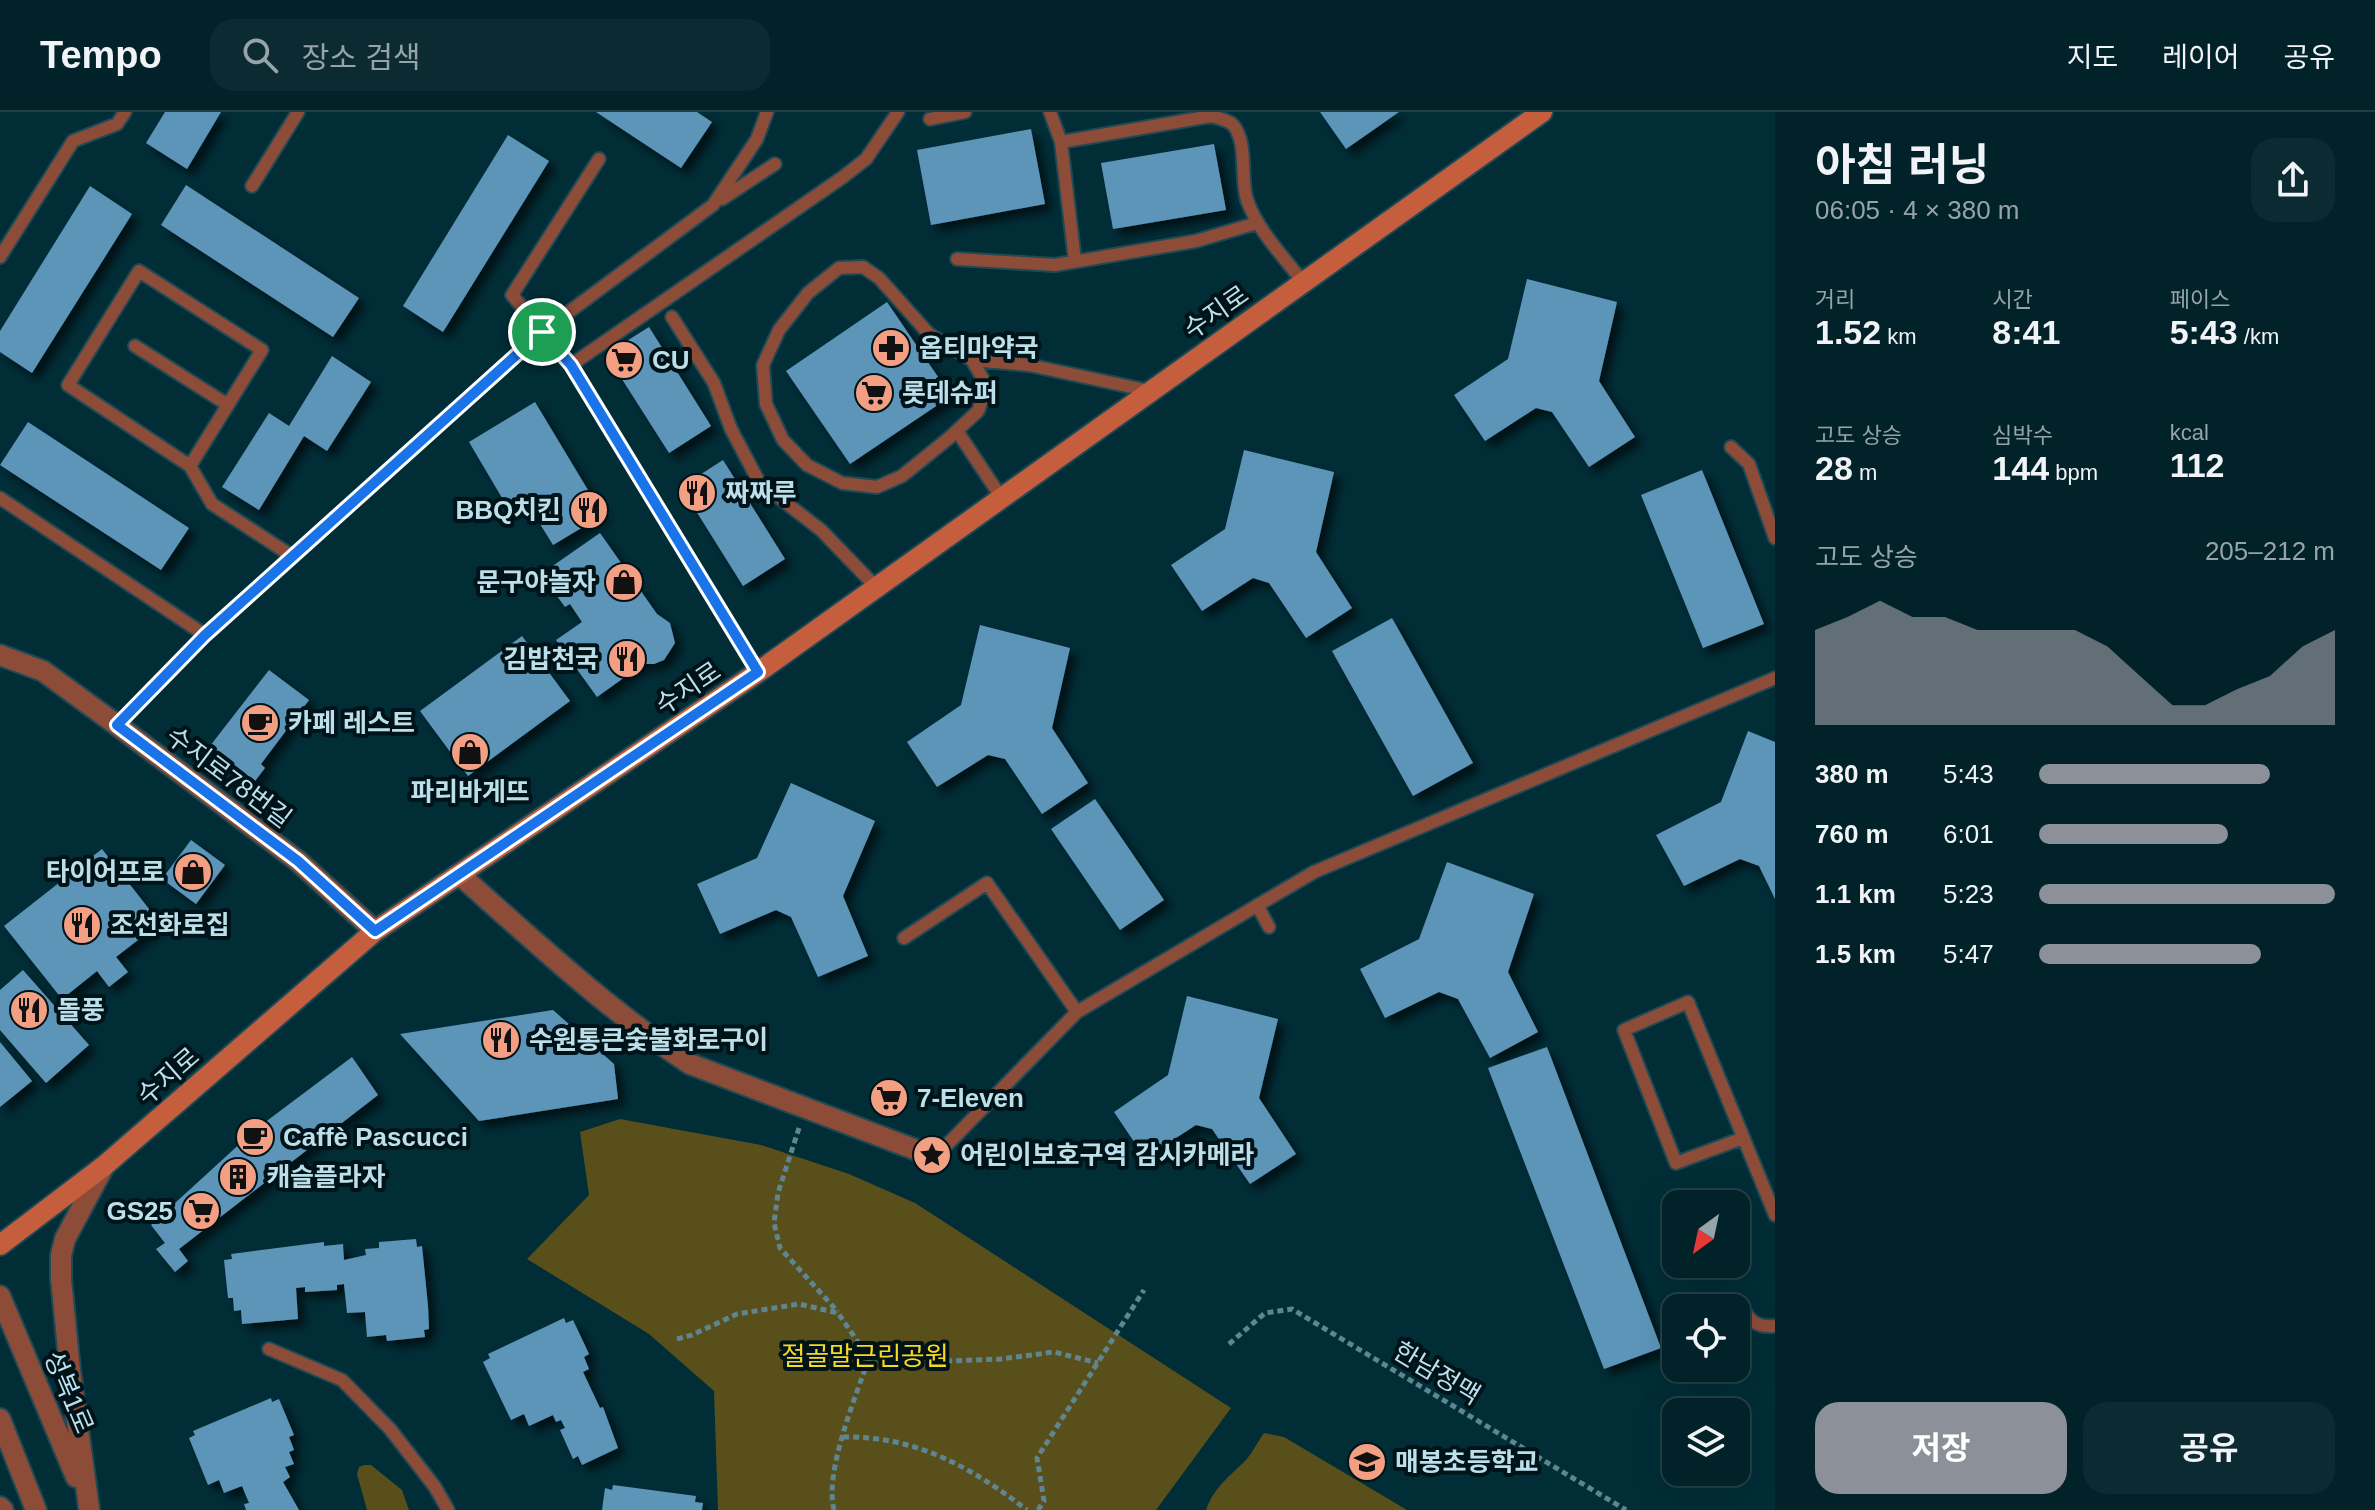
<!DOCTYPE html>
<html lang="ko">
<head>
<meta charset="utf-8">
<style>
  :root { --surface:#012229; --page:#0b2a31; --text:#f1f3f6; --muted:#96a4a8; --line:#233f46; --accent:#8c9099 }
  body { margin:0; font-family:Helvetica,"Noto Sans KR",sans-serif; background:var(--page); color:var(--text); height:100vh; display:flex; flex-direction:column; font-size:30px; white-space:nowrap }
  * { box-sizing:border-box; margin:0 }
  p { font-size:26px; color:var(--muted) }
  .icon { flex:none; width:44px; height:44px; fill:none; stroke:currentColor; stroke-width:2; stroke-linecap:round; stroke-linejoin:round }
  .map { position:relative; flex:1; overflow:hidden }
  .drawer { display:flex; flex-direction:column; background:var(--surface); width:600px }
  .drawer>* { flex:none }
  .needle { width:52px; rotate:213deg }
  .buttons { position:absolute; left:1662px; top:1078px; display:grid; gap:16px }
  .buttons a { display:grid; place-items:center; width:88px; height:88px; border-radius:16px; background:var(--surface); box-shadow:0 8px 32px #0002,0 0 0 2px var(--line); font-size:40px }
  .pin { position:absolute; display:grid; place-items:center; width:68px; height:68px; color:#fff; margin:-34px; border:4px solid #fff; border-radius:50%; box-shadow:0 2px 8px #0007 }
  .round { display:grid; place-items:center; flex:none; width:84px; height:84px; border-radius:24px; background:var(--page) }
  .head { display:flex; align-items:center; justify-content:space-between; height:136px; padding:0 40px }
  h1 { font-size:44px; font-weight:700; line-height:60px }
  .metrics { display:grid; grid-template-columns:repeat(3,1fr); gap:12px; height:136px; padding:8px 40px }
  .metrics div { display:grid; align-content:center }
  .metrics b { font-size:34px; font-weight:700 }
  .metrics small { font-size:22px; font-weight:400 }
  .metrics p { font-size:22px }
  .chart { height:224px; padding:16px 40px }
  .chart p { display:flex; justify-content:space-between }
  .chart svg { width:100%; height:144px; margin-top:8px; fill:var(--accent); opacity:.7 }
  .cta { display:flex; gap:16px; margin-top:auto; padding:16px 40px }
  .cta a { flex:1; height:92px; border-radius:24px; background:var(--accent); color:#fff; font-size:32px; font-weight:700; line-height:92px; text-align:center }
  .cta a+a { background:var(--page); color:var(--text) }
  ul { padding:0 40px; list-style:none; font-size:26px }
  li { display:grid; grid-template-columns:128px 96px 1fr; align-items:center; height:60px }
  li i { height:20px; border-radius:10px; background:var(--accent) }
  header { display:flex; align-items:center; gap:48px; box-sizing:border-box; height:112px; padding:0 40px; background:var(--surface); border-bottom:2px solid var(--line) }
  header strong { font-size:38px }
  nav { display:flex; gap:44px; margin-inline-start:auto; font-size:28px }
  .search { width:560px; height:72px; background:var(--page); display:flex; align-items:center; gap:20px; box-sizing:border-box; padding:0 28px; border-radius:24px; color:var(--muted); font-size:30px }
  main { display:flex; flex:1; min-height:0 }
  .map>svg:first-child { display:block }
</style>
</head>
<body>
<header>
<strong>Tempo</strong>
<div class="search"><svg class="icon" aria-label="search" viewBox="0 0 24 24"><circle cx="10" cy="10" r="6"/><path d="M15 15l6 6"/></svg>장소 검색</div>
<nav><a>지도</a><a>레이어</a><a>공유</a></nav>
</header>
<main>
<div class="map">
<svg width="1775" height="1398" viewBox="0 0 1775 1398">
  <defs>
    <filter id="shadow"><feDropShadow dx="7" dy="7" stdDeviation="4" flood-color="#0009"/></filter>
  </defs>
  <rect width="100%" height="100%" fill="#012d37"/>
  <path fill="#594f1b" d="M620 1007 761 1033 849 1062 915 1091 1231 1296 1156 1398H718L714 1279 649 1222 527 1147 589 1083 580 1020Z
    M1264 1321 1284 1325 1407 1398H1206C1214 1375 1230 1364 1246 1348 1253 1340 1258 1329 1264 1321Z
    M364 1353H371L402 1378 409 1398H367L357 1362 359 1355Z"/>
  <path fill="#5d95b9" filter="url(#shadow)" d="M165 0H221L187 57 146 31Z
    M596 0H697L712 10 681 56Z
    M1320 0H1399L1346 37Z
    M1031 17 1045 92 931 113 917 38Z
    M508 23 549 49 443 220 403 194Z
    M1214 32 1226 98 1113 117 1101 51Z
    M186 73 359 186 333 225 161 113Z
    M90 74 132 102 32 261 0 240V219Z
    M1527 167 1617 190 1599 269 1635 325 1589 355 1552 300 1536 296 1485 329 1454 283 1508 247Z
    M887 190 951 284 850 352 786 259Z
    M649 215 711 314 669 341 606 242Z
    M332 244 371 270 327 339 304 324 259 398 222 375 269 301 289 314Z
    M535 290 603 403 553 433 524 386 508 396 469 330Z
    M28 310 189 416 161 458 0 353Z
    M1244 338 1334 360 1316 440 1352 496 1306 526 1269 471 1253 466 1202 499 1171 453 1225 417Z
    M723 348 785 447 743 474 681 375Z
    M1702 358 1764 512 1703 536 1641 383Z
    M600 421 657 502 670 511 675 531 664 548 654 552H643L597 585 556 528 582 510 570 492 565 495 541 462Z
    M1392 506 1473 651 1413 684 1332 539Z
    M980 513 1070 536 1052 616 1088 671 1042 702 1005 647 988 643 937 675 907 630 961 593Z
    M522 524 570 589 468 664 420 599Z
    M269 558 309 588 261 652 265 656 255 669 210 634Z
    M1748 619 1775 630V787L1759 754 1740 747 1684 774 1656 723 1721 690Z
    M791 671 875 709 843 784 868 844 818 865 791 805 776 798 720 822 697 772 757 746Z
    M1095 687 1164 788 1120 818 1051 717Z
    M191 728 225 753 196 792 162 767Z
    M102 737 160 811 116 845 128 860 109 875 97 859 62 887 4 814Z
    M1447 750 1534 782 1508 860 1538 920 1490 946 1458 887 1439 880 1385 906 1360 857 1419 827Z
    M23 858 89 933 46 971 0 918V878Z
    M1187 884 1278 907 1259 986 1296 1042 1250 1072 1212 1017 1196 1013 1145 1046 1114 1000 1168 963Z
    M553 898 614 952 618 987 479 1009 400 922Z
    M0 930 32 969 0 995Z
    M1547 935 1661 1236 1604 1257 1488 956Z
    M352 945 378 983 179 1137 188 1149 175 1160 156 1137 165 1131 151 1113 256 1017Z
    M416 1127 417 1135 422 1134 428 1194 429 1217 424 1218 425 1225 387 1229 386 1223 367 1225 365 1200 347 1201 344 1172 337 1173V1178L305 1180V1175L296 1176 298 1207 242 1212 241 1198 234 1199 233 1186H228L224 1148 232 1147 231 1142 324 1130V1134L343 1132 344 1148 366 1143 365 1137 379 1136V1130Z
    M564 1206 566 1211 573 1208 589 1242 584 1245 589 1257 583 1260 600 1296 603 1295 618 1336 582 1353 578 1344 573 1347 560 1318 565 1316 561 1308 556 1310 553 1303 529 1314 524 1302 511 1308 483 1250 490 1246 488 1242Z
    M271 1286 272 1290 279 1287 294 1323 289 1325 294 1338 289 1340 294 1352 285 1355 290 1365 283 1370 299 1398H246L244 1392 249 1391 242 1374 224 1381 219 1368 208 1373 189 1326 195 1323 193 1319Z
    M613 1373 696 1384 695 1390 703 1391 702 1398H602L605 1376 612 1378Z"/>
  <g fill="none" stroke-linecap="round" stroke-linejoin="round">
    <g stroke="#1f4954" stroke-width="16">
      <path id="service" d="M1050 0 1061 30 1075 149
        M930 7 965 0
        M1061 30 1211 4C1218 6 1229 8 1234 14 1248 33 1240 66 1247 88 1258 119 1283 144 1303 170
        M599 47 512 183 571 253 758 560
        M252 74 298 0
        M722 87 775 52
        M0 145 73 29 117 12 125 0
        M957 147 1055 153 1196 129 1257 111
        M672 205 714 271 731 317 759 370 821 418 876 475
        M135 234 228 293
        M972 248 987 274 978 299 949 326 902 364 877 375 842 371 807 353 783 328 766 292 763 253 779 218 808 181 839 156 863 155 879 166 929 222 972 248 1029 253 1150 279
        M571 253 843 65 866 47 898 0
        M957 319 1001 385
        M1731 335 1749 352 1775 426
        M190 354 262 238 139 159 68 273 190 354 212 392 292 444
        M0 386 205 523
        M117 613 205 523 542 220 713 93 757 27 767 0
        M1257 793 1269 815
        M904 826 987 771 1077 900
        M1743 1026 1676 1051 1624 918 1688 890 1775 1103
        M935 1045 1077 900 1314 760 1775 566
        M1738 1189C1748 1206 1753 1216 1775 1214
        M269 1237 342 1268 390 1317 435 1375 448 1398"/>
    </g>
    <g stroke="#1f4954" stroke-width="24">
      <path id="minor" d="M0 543 43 559 117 613 298 749 375 819
        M460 763C534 829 608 898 690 952L935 1045"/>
    </g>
    <g stroke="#1f4954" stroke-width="24">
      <path id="tertiary" d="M0 1184 76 1365
        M0 1307 36 1398
        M0 1395 3 1398
        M89 1396 70 1258 61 1167V1143L65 1127 104 1054"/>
    </g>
    <g stroke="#1f4954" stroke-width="24">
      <path id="secondary" d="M0 1133 104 1054 375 819 758 560 1542 0"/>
    </g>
    <path stroke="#5e8590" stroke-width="5" stroke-dasharray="6 4" stroke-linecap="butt" d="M799 1016 778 1081 774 1111 780 1136 838 1200
      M677 1227 692 1223 737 1202 799 1192 838 1201 869 1246 922 1250 1001 1247 1054 1240 1098 1251
      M1229 1232 1265 1201 1292 1197 1626 1398
      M843 1325C916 1324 971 1355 1027 1398
      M834 1398C824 1360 856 1284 869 1246
      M1038 1398 1044 1389 1037 1346 1144 1178"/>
    <use href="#service" stroke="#8c4c38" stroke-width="12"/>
    <use href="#minor" stroke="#8c4c38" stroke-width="20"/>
    <use href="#tertiary" stroke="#8c4c38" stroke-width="20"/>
    <use href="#secondary" stroke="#c55e3d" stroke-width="20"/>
  </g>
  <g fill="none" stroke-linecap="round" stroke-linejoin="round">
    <g stroke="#fff" stroke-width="16">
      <path id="route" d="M542 220 571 253 758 560 375 819 298 749 117 613 205 523Z"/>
    </g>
    <use href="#route" stroke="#1a73e8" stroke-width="10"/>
  </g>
  <defs>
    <g id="pharmacy-disc" transform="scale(2)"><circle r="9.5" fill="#f39f84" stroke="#001319"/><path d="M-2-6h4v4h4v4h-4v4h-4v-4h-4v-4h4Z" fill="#111"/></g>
    <g id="supermarket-disc" transform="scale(2)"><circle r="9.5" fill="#f39f84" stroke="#001319"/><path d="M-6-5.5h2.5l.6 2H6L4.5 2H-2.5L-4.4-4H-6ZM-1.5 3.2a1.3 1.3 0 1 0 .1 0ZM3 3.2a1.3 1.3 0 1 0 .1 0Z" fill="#111"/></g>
    <g id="restaurant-disc" transform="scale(2)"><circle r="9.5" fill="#f39f84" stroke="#001319"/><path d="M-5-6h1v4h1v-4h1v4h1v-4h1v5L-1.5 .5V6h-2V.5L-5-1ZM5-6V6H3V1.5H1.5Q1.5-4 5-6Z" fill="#111"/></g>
    <g id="shop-disc" transform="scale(2)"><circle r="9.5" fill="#f39f84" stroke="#001319"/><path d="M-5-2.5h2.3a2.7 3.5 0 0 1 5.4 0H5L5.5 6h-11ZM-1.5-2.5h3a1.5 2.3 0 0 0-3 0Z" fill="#111"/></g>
    <g id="cafe-disc" transform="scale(2)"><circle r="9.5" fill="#f39f84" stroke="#001319"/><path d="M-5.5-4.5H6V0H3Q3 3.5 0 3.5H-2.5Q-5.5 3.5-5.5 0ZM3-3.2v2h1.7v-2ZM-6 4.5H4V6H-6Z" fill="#111"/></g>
    <g id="sight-disc" transform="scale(2)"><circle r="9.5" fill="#f39f84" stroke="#001319"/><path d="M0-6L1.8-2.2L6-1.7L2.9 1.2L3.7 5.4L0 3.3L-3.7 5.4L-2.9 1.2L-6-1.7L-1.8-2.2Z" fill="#111"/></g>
    <g id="building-disc" transform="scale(2)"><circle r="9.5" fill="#f39f84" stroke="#001319"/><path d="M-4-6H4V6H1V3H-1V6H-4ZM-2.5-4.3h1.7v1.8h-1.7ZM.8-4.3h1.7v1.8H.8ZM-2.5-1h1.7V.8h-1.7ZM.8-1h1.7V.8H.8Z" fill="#111"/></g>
    <g id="school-disc" transform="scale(2)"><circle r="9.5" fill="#f39f84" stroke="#001319"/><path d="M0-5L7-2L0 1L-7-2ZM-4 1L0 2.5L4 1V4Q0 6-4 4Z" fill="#111"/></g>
  </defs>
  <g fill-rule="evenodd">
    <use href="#pharmacy-disc" x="891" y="236"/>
    <use href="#supermarket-disc" x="624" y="248"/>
    <use href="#supermarket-disc" x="874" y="281"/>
    <use href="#restaurant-disc" x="697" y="381"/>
    <use href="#restaurant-disc" x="589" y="398"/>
    <use href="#shop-disc" x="624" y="470"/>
    <use href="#restaurant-disc" x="627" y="547"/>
    <use href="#cafe-disc" x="260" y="611"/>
    <use href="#shop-disc" x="470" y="640"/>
    <use href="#shop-disc" x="193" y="760"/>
    <use href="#restaurant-disc" x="82" y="813"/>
    <use href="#restaurant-disc" x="29" y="898"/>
    <use href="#restaurant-disc" x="501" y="928"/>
    <use href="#supermarket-disc" x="889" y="986"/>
    <use href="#cafe-disc" x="255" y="1025"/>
    <use href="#sight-disc" x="932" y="1043"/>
    <use href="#building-disc" x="238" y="1065"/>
    <use href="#supermarket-disc" x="201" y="1099"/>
    <use href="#school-disc" x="1367" y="1350"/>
  </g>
  <g text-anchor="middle" stroke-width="8" stroke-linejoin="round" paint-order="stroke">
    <g font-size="26" fill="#bcdfea" stroke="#001319">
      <text transform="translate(1216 200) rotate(-35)" y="9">수지로</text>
      <text transform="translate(688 576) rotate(-34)" y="9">수지로</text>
      <text transform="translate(229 665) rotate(37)" y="9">수지로78번길</text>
      <text transform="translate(168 964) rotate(-41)" y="9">수지로</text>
      <text transform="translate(1437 1261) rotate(31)" y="9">한남정맥</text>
      <text transform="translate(69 1280) rotate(67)" y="9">성복1로</text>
    </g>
    <g font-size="26" font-weight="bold" fill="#bcdfea" stroke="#001319" text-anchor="start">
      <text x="919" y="245">옵티마약국</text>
      <text x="652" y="257">CU</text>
      <text x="902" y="290">롯데슈퍼</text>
      <text x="725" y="390">짜짜루</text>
      <text x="561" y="407" text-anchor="end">BBQ치킨</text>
      <text x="596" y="479" text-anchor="end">문구야놀자</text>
      <text x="599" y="556" text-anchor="end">김밥천국</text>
      <text x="288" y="620">카페 레스트</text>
      <text x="470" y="689" text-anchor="middle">파리바게뜨</text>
      <text x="165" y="769" text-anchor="end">타이어프로</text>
      <text x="110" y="822">조선화로집</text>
      <text x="57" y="907">돌풍</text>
      <text x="529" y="937">수원통큰숯불화로구이</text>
      <text x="917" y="995">7-Eleven</text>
      <text x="283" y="1034">Caffè Pascucci</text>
      <text x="960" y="1052">어린이보호구역 감시카메라</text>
      <text x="266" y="1074">캐슬플라자</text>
      <text x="173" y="1108" text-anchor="end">GS25</text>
      <text x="1395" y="1359">매봉초등학교</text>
    </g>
    <g font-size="26" fill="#f7d825" stroke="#001319">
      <text x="865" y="1253">절골말근린공원</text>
    </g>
  </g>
</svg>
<div class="buttons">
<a><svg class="needle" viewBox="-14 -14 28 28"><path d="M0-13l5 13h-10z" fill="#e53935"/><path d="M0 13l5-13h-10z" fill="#96a4a8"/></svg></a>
<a><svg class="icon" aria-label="locate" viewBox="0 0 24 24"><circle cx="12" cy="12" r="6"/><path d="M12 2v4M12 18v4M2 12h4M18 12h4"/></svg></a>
<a><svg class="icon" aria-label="layers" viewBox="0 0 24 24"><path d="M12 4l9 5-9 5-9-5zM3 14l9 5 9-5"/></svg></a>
</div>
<div class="pin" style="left:542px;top:220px;background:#1e9e55"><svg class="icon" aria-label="arrive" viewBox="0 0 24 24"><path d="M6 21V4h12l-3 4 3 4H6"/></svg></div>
</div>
<section class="drawer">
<div class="head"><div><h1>아침 러닝</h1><p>06:05 · 4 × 380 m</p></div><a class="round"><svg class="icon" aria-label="share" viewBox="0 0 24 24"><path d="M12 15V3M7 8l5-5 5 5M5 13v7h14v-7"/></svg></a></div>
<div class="metrics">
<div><p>거리</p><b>1.52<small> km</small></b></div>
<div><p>시간</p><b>8:41</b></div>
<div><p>페이스</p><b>5:43<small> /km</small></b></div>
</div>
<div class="metrics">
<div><p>고도 상승</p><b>28<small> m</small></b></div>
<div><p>심박수</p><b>144<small> bpm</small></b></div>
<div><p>kcal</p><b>112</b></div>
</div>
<div class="chart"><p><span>고도 상승</span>205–212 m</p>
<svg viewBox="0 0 160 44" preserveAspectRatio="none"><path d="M0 44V15L10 11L20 6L30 11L40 11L50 15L60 15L70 15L80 15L90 20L100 29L110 38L120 38L130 33L140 29L150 20L160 15V44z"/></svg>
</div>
<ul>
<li><b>380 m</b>5:43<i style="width:78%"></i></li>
<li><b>760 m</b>6:01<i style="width:64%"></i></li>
<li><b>1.1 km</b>5:23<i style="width:100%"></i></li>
<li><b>1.5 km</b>5:47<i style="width:75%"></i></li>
</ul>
<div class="cta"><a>저장</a><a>공유</a></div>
</section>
</main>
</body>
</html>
